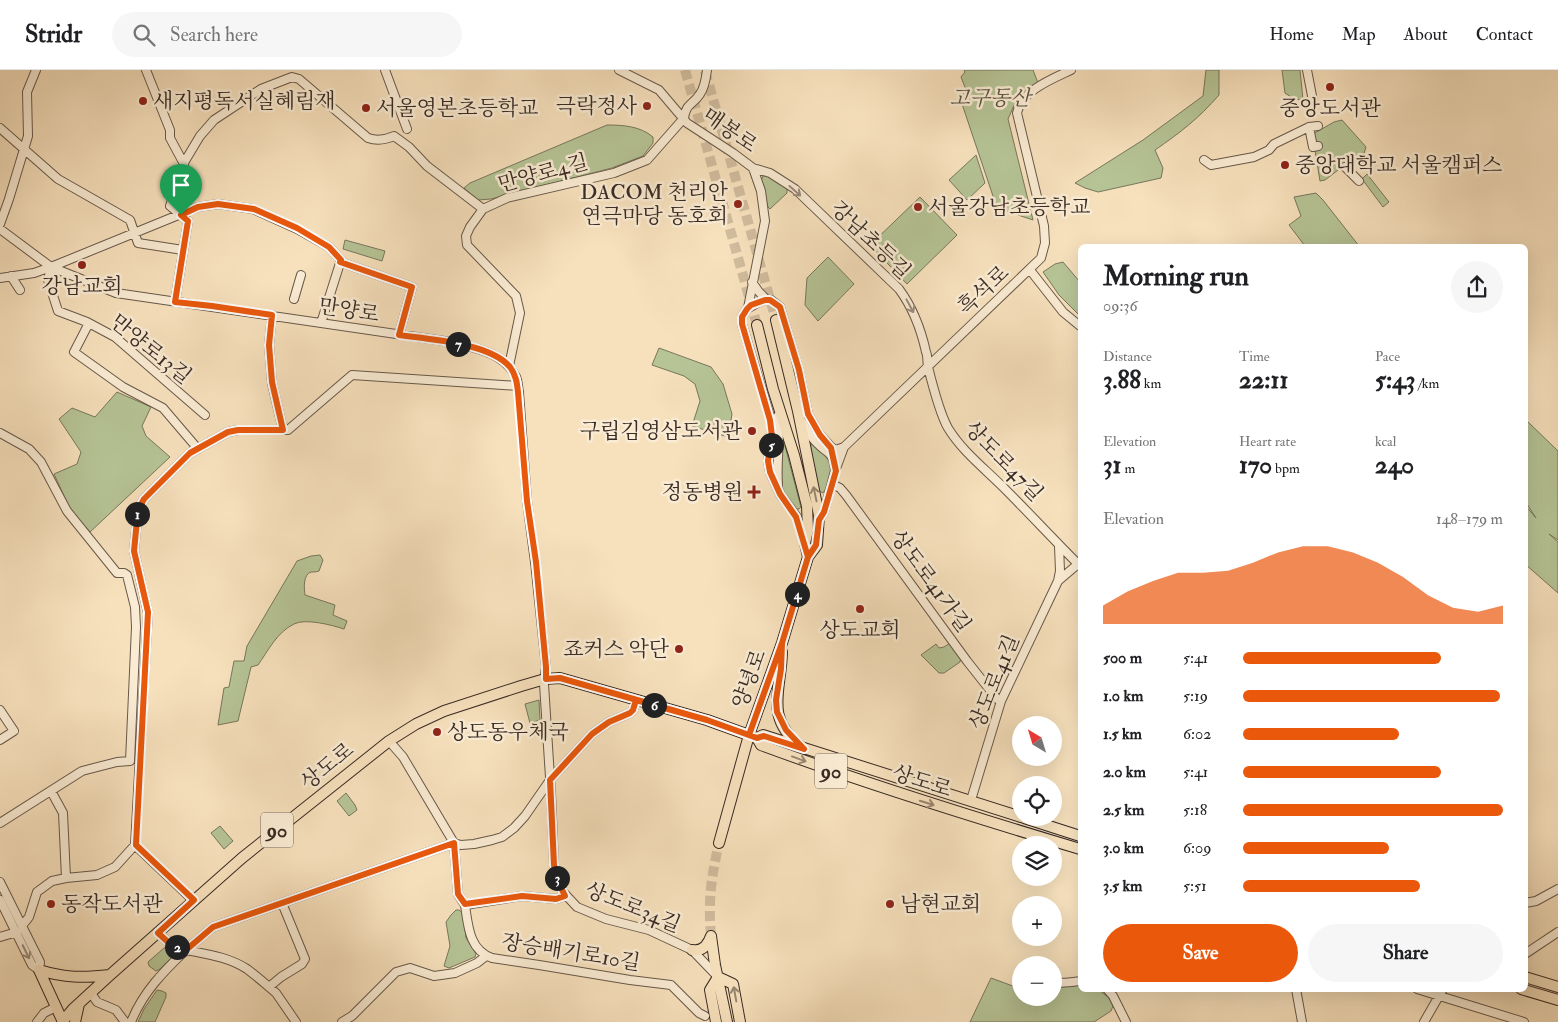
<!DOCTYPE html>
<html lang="en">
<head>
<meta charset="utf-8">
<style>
  :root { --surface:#fff; --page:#f6f6f6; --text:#202124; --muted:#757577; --line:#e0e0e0; --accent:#ea580c }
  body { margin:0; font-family:"IM FELL Double Pica","Noto Serif KR",serif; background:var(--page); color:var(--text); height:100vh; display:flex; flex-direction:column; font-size:19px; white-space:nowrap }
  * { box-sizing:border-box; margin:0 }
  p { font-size:16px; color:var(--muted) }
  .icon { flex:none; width:28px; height:28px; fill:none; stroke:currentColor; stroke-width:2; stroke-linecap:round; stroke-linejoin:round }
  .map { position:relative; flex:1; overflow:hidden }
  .drawer { position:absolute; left:1078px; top:174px; width:450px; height:748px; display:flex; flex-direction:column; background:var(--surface); border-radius:8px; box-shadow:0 5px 20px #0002 }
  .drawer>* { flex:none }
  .needle { width:32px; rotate:322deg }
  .controls { position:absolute; left:1012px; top:646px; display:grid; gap:10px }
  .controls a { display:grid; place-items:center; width:50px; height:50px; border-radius:50%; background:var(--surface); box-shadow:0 5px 20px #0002; font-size:25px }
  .pin { position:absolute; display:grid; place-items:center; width:42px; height:42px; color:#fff; margin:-51px -21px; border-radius:50% 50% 50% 0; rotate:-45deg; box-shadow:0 0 5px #0007 }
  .pin .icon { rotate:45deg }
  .km { position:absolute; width:25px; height:25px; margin:-12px; border-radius:50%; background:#222; color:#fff; font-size:14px; line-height:25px; text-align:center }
  .round { display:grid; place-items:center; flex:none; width:52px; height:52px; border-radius:26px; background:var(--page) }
  .headline { display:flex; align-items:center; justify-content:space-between; height:85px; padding:0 25px }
  h1 { font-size:28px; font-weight:700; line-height:38px }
  .metrics { display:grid; grid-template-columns:repeat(3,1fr); gap:8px; height:85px; padding:5px 25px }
  .metrics div { display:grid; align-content:center }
  .metrics b { font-size:25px; font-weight:700 }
  .metrics small { font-size:14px; font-weight:400 }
  .metrics p { font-size:14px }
  .chart { height:140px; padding:10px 25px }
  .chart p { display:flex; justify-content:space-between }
  .chart svg { width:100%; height:90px; margin-top:5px; fill:var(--accent); opacity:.7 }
  .action { display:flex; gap:10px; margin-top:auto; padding:10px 25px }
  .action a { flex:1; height:58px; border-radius:30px; background:var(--accent); color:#fff; font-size:20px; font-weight:700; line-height:58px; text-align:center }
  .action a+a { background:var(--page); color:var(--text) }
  ul { padding:0 25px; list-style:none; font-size:16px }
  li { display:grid; grid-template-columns:80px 60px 1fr; align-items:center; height:38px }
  li i { height:12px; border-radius:6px; background:var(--accent) }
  header { display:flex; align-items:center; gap:30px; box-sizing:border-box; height:70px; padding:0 25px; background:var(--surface); border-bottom:1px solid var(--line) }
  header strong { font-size:24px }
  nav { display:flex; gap:28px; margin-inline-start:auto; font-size:18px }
  .search { width:350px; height:45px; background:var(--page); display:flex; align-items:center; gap:12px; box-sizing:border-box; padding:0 18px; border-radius:28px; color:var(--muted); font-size:19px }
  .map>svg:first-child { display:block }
</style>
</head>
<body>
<header>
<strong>Stridr</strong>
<div class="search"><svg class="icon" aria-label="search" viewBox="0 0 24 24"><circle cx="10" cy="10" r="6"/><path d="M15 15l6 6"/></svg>Search here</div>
<nav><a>Home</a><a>Map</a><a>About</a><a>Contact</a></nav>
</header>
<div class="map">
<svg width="1558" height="952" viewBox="0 0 1558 952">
  <rect width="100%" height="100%" fill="#f7e1bd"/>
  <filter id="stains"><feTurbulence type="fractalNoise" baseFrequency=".004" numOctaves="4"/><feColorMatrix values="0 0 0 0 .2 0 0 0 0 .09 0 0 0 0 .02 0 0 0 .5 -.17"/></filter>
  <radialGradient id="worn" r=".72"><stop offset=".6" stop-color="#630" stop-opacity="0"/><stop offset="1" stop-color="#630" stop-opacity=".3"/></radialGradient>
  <path fill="#b6c496" stroke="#77775d" d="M964 0H1033L1038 13 1020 22 1008 49 1033 150 997 138 960 28 966 20 961 7 965 2Z
    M1206 0H1219V25C1198 49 1181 62 1155 80L1163 98 1161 108 1098 122 1085 118 1075 113 1143 70 1203 26Z
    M1282 0H1300L1303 30 1294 29 1285 23Z
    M1342 50 1366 77 1362 90 1342 97 1325 110 1320 111 1315 80 1319 79 1313 64 1334 52Z
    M607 55C623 55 640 56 653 67V73L643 86 612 98 491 129 478 130 464 118 470 113Z
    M976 85 985 113 967 130 949 110Z
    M1367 104 1389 132 1383 137 1362 109Z
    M763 106H767L787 118V123L770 139 768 137 761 111Z
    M1316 123 1323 130 1359 176H1305L1289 155 1301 146 1294 127Z
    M920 127 957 165 907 214 870 175Z
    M345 170 385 181 382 191 343 179Z
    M828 187 854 214 818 251 805 235 807 208Z
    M1063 192 1080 212V246L1059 225 1043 202 1055 194Z
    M659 278 711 297 723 314 732 344 728 367 692 356 700 331 695 314 684 306 652 295Z
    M117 322 151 337 142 356 146 366 170 387 90 462 70 439 54 404 77 394 81 382 59 349 72 338 95 347Z
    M1525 349 1558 381V470L1549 464 1558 472V523L1525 494V435L1536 448 1525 431Z
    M782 374 785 376 801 437 799 439H795C777 415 777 403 782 374Z
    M812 374C832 385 836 404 823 423L819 421 810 377Z
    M320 485 323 490 319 501C316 502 314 502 311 502 303 504 304 519 305 525L335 535 333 545 347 551 344 559C332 555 305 548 294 554 277 562 268 581 258 595L251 597 238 651 218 655 224 618 229 617 234 591H244L247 576 297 491 311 486Z
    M950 573 961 587 960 592 944 603H939L921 585 936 574 939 578 944 577Z
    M539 630 540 650 530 653 525 634Z
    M346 723 355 735 357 740 349 746 337 731Z
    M220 756 233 771 224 779 211 763Z
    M456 840H459L463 843 466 868 476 884 475 887 449 898 444 896 450 876 446 852 451 845Z
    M167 877 172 879 175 884 160 899 156 901 149 896 148 892 164 878Z
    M991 908 1021 919V928H1054V916L1080 915V919H1098L1109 928 1113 936 1111 941 1094 952H970Z
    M157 920 162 921 166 923V927L155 952H138L144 939Z"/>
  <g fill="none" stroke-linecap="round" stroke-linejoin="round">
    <path stroke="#d1bc9e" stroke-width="10" stroke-dasharray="10 5" stroke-linecap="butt" d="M685 0 757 255
      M705 1 776 250
      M711 866C708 831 711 808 719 773"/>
    <g stroke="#68584a" stroke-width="10">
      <path id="minor" d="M146 0 170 60V68L184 94
        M385 0 407 59
        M619 0 659 20 687 53 733 83 753 98 761 121 765 151 748 238
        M1307 0 1313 31
        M684 48C686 33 693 35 700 24 705 17 706 8 707 0
        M1309 57 1313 77 1318 76
        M0 58 58 109 130 150 138 173 183 180
        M1204 90 1211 95 1254 87 1269 80 1274 74 1309 57 1318 56
        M1345 97 1359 111
        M753 98 770 103 795 119 899 219C913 238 921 259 926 282 928 286 927 292 928 297 932 313 940 344 948 358 962 381 984 398 1003 417 1029 443 1054 470 1080 496
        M0 154 9 129 28 66 27 22 36 0
        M0 159 51 197 116 223 451 272C474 278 504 282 516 307 518 311 518 317 519 322L527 431 535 492 546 597 544 614 551 723 554 795 556 807 563 822 577 837 606 849 649 860 692 880 718 907
        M340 192 412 217 399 265
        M51 197 48 210 58 241 87 252 115 267 205 345
        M1030 200 1063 242 1080 256
        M11 206 20 220
        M0 208 34 203 51 197 198 137 218 134 253 139 297 159 329 177 341 190 321 253
        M752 212 759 222 767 230
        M294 229 301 205
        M175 232 188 151 170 136 185 91 200 66 214 50 261 19 292 7 299 9 368 68C377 71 385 70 394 66L409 77 427 96 483 139
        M272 245 269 275 272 313 283 360
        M89 253 74 282 123 317 163 338 198 379
        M509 296 520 243 516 226 467 175 466 166 470 157 483 139 507 128 614 103 647 90 684 48
        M803 353C807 361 813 370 820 376 830 385 834 384 835 399
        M0 363 29 379 41 392 67 441 117 503H124L127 505 135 537 136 557 130 691 117 692 82 701 0 753
        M778 414C776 391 781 369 778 346
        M832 414 840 418 846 425 967 591 997 629 1001 631
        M819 450 824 442 835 401 844 377 1041 188 1045 173 1044 156 1017 43C1021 21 1052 9 1071 0
        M805 473 797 447 780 424 770 402 768 391 772 366 771 350 742 254V247L747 239 757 233 765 230H771L780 237 799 301 808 344 820 365 831 377 836 380 844 377
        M1058 511 1078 494
        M0 640 14 661 0 670
        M389 671 403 687 454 773 458 824 465 835
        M51 721 63 743 66 808
        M971 730 1001 631 1058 511 1060 501 1059 476
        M0 812 40 892 39 900 32 895 0 830
        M565 826 556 829 522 826 465 835C468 855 469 880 492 888L539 895 630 910 671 915 699 943 705 946
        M194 831 135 775 148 543 134 481 138 440 144 429 190 383 228 362 238 360H288L352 305 518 316
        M1525 833 1536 831 1558 819
        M22 856 29 847 37 822 52 811 66 808 97 805 115 797 135 775
        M158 863 168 872 186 880 213 857 454 773 461 775 474 774 492 770 502 767 514 758 525 746 550 710 592 664 609 652 630 643 633 640 636 630
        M0 867 17 862
        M1525 884 1558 862
        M1037 893 1038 895
        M1054 912C1060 914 1073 912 1080 911
        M269 917 276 923 296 952
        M1107 919 1113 926 1126 952
        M1296 919 1302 952
        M1417 919 1524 952
        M91 923 97 932 116 940 125 952
        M37 952 44 943 56 937
        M131 952C143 922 163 902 186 880 206 884 229 887 247 899 255 905 262 911 269 917L281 907 302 894 305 889 282 833
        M342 952 352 946 396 902 410 898 434 906 455 903 477 893 486 886
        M1424 952 1443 919"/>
    </g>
    <g stroke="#382a24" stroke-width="12">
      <path id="major" d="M757 255 773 319 794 385 807 436 808 460 805 473 808 487
        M782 582C781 622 764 647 801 677
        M757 668 763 665 1021 747
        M1024 748 1080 766
        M719 773 749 665 782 573 808 487 817 475 819 445 798 341 776 250
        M711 866 715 895 727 952
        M692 880C702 882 708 875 711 866
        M39 900C65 908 83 908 110 905
        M39 900 63 952
        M718 907 733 914 740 952
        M1525 907 1558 917
        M1521 919 1558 930
        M62 952 73 939 110 905 242 788 389 671 416 654 444 641 521 616 545 609 560 608 707 650 757 668 761 675C866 714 973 747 1080 779
        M75 952 79 934
        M716 952 710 920 718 907"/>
    </g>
    <use href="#minor" stroke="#faecd4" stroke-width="8"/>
    <use href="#major" stroke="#f7e1bd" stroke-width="10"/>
  </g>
  <defs><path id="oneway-shaft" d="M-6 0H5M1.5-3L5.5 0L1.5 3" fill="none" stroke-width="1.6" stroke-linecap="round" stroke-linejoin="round" transform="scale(1.25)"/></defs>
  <g stroke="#998b7c">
    <use href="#oneway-shaft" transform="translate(795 121) rotate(41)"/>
    <use href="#oneway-shaft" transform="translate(910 236) rotate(62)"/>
    <use href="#oneway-shaft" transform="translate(26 882) rotate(64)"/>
  </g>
  <g stroke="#988670">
    <use href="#oneway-shaft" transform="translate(815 424) rotate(-102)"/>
    <use href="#oneway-shaft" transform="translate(799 689) rotate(20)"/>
    <use href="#oneway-shaft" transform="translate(927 733) rotate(17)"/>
    <use href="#oneway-shaft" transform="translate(735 924) rotate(-100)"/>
  </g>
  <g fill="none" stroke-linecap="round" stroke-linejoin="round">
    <g stroke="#fff" stroke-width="10">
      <path id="route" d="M181 145 188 151 175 232 212 236 272 245 269 275 272 312 283 360H238L228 362 190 383 144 429 138 440 134 481 148 542 136 775 194 830 158 863 168 872 186 880 213 857 454 773 458 824 465 834 522 826 556 829 565 826 556 807 554 795 550 710 592 664 609 652 630 643 633 640 636 630 707 650 749 665 782 573 808 487 816 475 819 450 824 442 836 401 831 378 820 365 808 344 799 300 780 237 770 230H765L751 235 747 239 742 247V254L770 350 772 366 768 391 770 402 780 424 796 447 808 487 782 573 781 599 776 630 777 642 786 660 804 679 764 666 757 668 707 650 560 608 546 609V597L536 492 527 431 518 322C517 313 516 305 510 297 490 273 428 269 399 265L412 217 340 192 341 190 329 177 297 158 254 139 218 134 198 137 181 145"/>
    </g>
    <use href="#route" stroke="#ea580c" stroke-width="6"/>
  </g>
  <g fill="#8f2418" stroke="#faecd4" stroke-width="2">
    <circle cx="1330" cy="17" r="5"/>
    <circle cx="143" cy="31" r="5"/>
    <circle cx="647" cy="36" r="5"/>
    <circle cx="366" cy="38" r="5"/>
    <circle cx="1285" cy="95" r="5"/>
    <circle cx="738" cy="134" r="5"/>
    <circle cx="918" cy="137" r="5"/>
    <circle cx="82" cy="195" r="5"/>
    <circle cx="752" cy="361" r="5"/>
    <path d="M751.5 414.5h5v5h5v5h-5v5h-5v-5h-5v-5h5z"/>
    <circle cx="860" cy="539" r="5"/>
    <circle cx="679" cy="579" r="5"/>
    <circle cx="437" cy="662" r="5"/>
    <circle cx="51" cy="834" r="5"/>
    <circle cx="890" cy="834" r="5"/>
  </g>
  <g text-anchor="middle" stroke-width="5" stroke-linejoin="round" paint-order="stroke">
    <g fill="#faecd4" stroke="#726459" stroke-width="1">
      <rect x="815" y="683.5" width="32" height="35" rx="4"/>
      <rect x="261" y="742.5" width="32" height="35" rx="4"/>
    </g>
    <g font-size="20" font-weight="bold" fill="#382a24">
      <text x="831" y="708">90</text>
      <text x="277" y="767">90</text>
    </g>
    <g font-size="21" font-style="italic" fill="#585040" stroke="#faecd4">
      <text x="990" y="35">고구동산</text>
    </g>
    <g font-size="21" fill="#382a24" stroke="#faecd4" text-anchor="start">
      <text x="153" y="38">새지평독서실혜림재</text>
      <text x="637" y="43" text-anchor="end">극락정사</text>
      <text x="376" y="45">서울영본초등학교</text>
      <text x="1330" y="45" text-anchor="middle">중앙도서관</text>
      <text x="1295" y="102">중앙대학교 서울캠퍼스</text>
      <text x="728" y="129" text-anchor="end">DACOM 천리안<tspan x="728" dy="24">연극마당 동호회</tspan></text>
      <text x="928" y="144">서울강남초등학교</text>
      <text x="82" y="223" text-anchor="middle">강남교회</text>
      <text x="742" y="368" text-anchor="end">구립김영삼도서관</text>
      <text x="743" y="429" text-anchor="end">정동병원</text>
      <text x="860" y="567" text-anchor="middle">상도교회</text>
      <text x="669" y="586" text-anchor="end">죠커스 악단</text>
      <text x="447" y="669">상도동우체국</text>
      <text x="61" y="841">동작도서관</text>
      <text x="900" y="841">남현교회</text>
    </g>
    <g font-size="21" fill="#382a24" stroke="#faecd4">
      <text transform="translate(730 60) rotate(35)" y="7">매봉로</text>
      <text transform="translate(543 103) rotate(-15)" y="7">만양로4길</text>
      <text transform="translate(871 170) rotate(44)" y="7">강남초등길</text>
      <text transform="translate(983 220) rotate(-43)" y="7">흑석로</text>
      <text transform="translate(349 240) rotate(9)" y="7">만양로</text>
      <text transform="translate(151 279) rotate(39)" y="7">만양로13길</text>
      <text transform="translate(1004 391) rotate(46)" y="7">상도로47길</text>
      <text transform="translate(931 511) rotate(54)" y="7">상도로41가길</text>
      <text transform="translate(749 609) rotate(-70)" y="7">양녕로</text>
      <text transform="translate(994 612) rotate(-68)" y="7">상도로41길</text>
      <text transform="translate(327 696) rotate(-39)" y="7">상도로</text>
      <text transform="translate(922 711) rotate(18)" y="7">상도로</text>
      <text transform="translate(633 837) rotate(22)" y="7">상도로34길</text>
      <text transform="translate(571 882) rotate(9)" y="7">장승배기로10길</text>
    </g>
  </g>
  <rect width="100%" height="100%" filter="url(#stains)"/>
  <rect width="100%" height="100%" fill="url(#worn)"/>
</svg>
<div class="controls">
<a><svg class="needle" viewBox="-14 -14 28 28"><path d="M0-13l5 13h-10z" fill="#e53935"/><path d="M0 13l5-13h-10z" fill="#757577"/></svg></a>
<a><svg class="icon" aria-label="locate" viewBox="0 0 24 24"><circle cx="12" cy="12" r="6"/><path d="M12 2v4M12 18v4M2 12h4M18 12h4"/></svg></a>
<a><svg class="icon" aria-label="layers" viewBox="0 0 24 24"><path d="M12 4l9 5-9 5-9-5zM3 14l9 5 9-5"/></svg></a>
<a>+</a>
<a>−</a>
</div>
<div class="pin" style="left:181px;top:145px;background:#1e9e55"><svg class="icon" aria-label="arrive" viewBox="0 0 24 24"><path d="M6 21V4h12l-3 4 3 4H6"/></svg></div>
<b class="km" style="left:137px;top:444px">1</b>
<b class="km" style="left:177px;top:877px">2</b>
<b class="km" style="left:557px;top:808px">3</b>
<b class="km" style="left:797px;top:524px">4</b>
<b class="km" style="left:771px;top:375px">5</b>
<b class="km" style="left:654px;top:635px">6</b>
<b class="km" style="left:458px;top:274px">7</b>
<section class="drawer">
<div class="headline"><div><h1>Morning run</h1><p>09:36</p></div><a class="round"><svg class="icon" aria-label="share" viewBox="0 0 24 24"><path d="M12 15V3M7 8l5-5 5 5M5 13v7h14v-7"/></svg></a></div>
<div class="metrics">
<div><p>Distance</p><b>3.88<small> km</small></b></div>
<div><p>Time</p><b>22:11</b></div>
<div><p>Pace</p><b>5:43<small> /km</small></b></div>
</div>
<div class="metrics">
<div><p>Elevation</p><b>31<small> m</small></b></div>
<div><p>Heart rate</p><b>170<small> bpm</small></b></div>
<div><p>kcal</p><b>240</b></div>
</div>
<div class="chart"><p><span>Elevation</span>148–179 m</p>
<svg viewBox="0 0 160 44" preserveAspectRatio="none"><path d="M0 44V35L10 28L20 23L30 19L40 19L50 18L60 14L70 9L80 6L90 6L100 9L110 14L120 21L130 30L140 36L150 38L160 35V44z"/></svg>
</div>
<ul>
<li><b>500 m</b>5:41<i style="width:76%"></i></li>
<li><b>1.0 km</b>5:19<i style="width:99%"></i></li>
<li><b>1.5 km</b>6:02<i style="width:60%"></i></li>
<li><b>2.0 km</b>5:41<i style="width:76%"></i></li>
<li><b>2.5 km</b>5:18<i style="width:100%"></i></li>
<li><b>3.0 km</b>6:09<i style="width:56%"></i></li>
<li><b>3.5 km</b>5:51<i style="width:68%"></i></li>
</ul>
<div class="action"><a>Save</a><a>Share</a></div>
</section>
</div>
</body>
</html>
